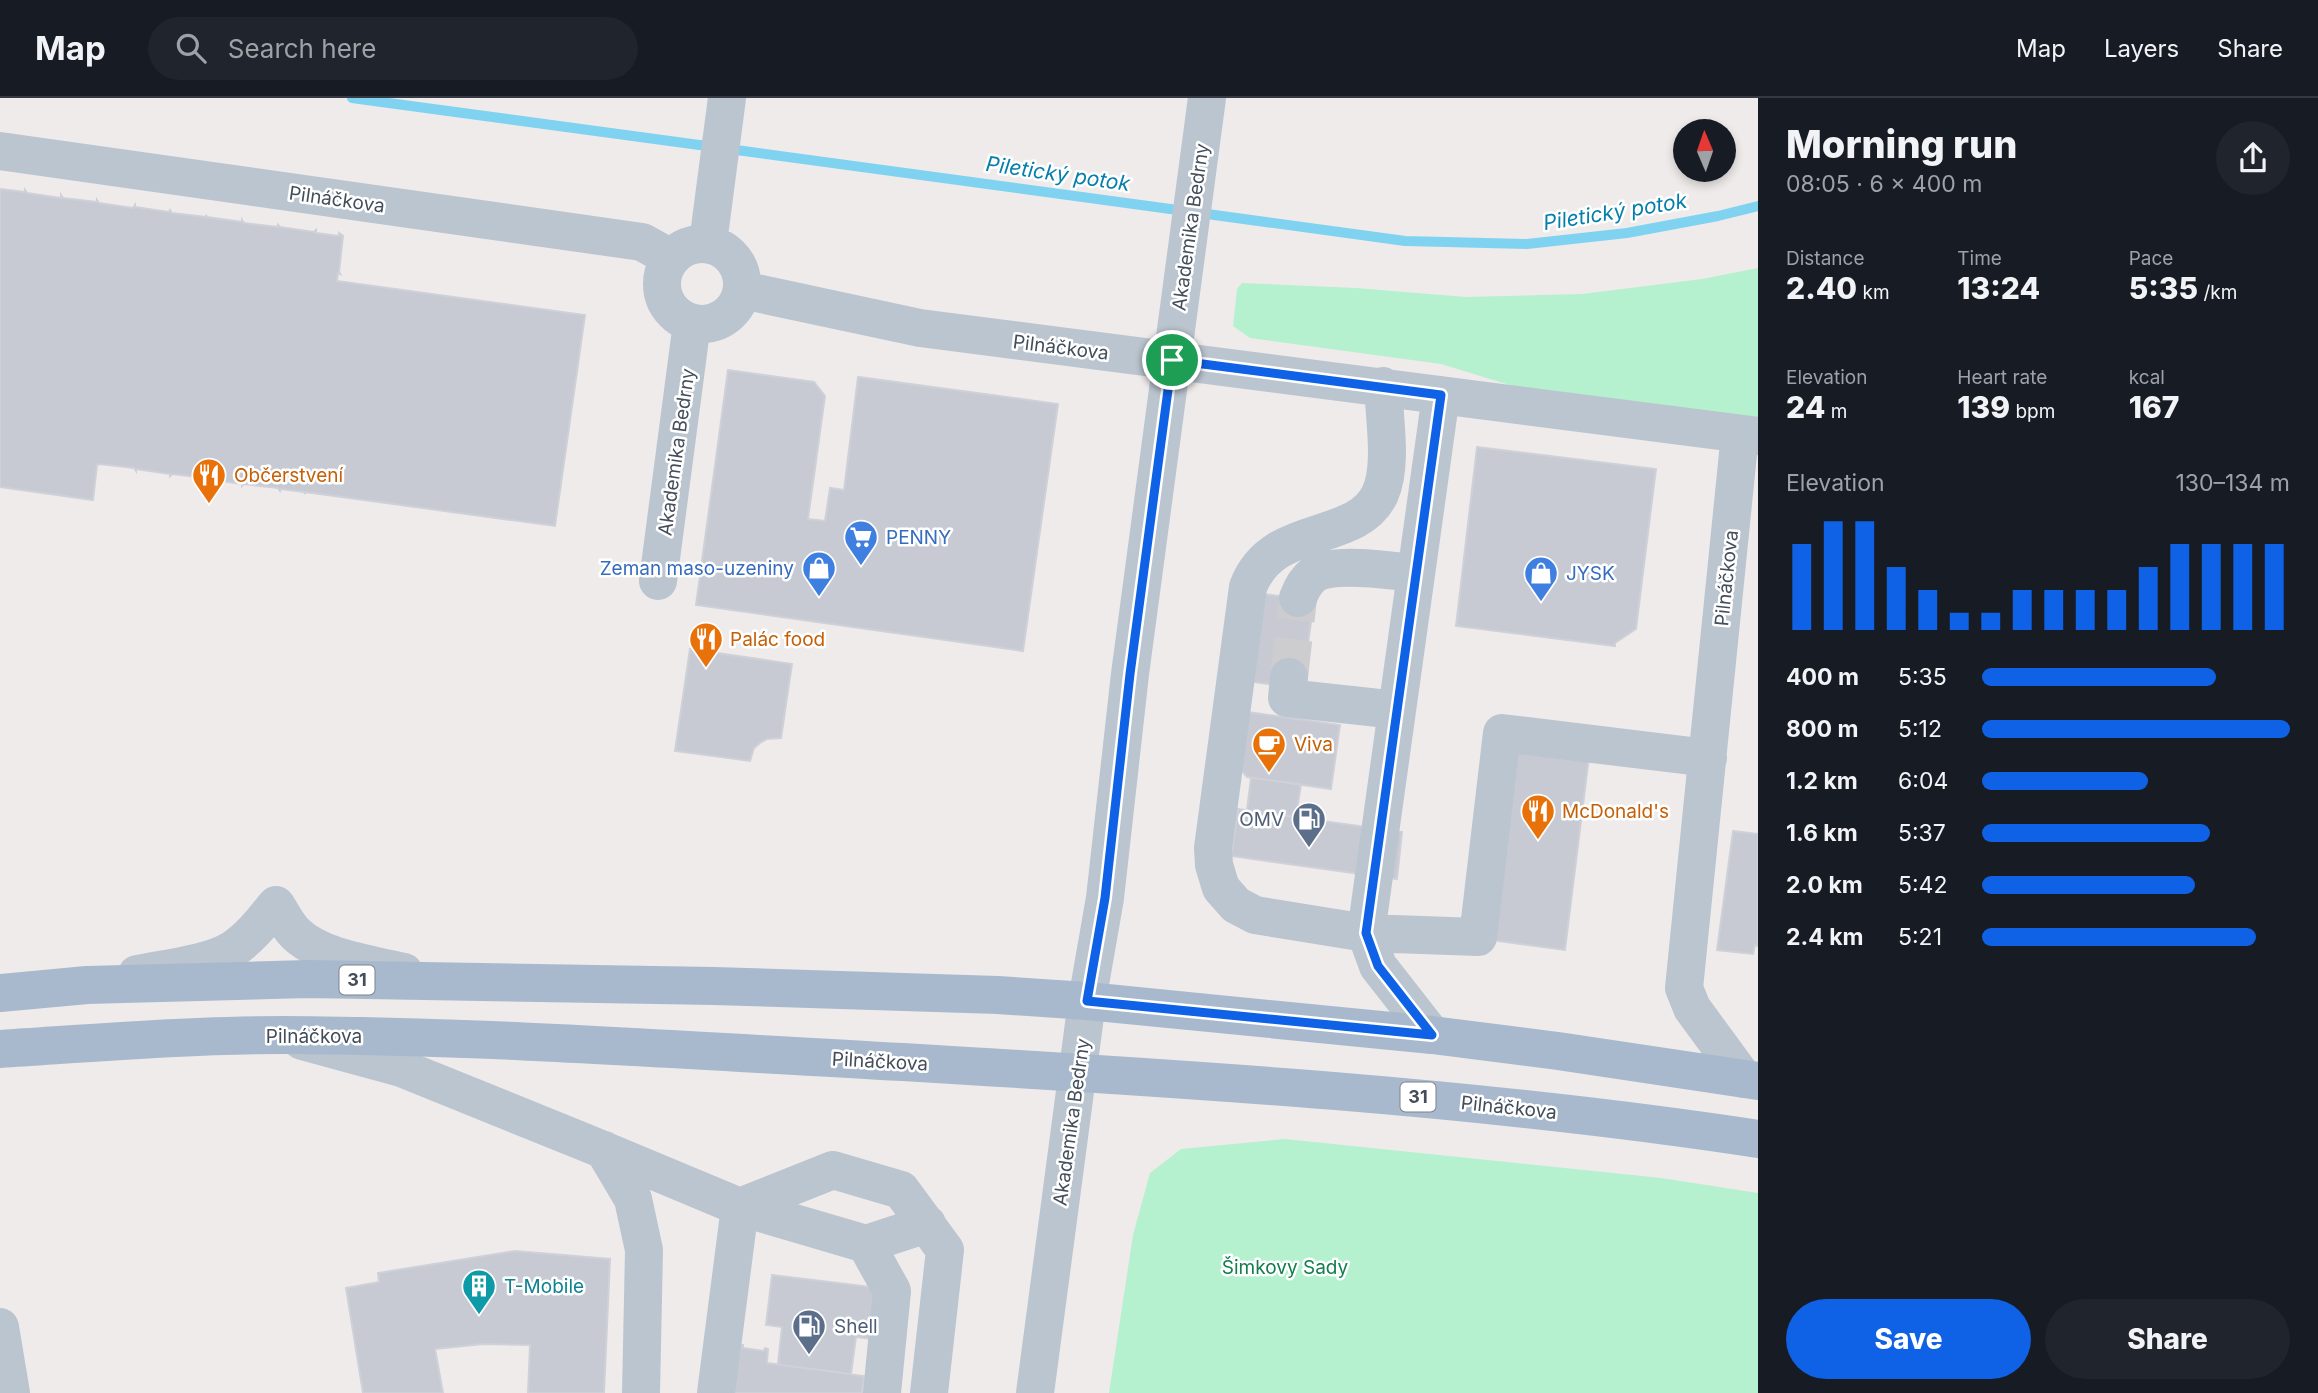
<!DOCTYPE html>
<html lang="en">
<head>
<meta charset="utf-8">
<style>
  :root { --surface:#171b24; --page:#20242c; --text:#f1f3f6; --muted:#9ea1a6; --line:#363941; --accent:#0f61e5 }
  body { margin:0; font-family:Inter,sans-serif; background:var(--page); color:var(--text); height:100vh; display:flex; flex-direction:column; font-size:26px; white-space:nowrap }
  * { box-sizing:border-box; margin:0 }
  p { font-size:23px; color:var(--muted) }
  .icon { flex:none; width:38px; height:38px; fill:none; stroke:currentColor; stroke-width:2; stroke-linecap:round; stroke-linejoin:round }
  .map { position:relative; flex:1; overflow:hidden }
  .drawer { display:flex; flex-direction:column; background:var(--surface); width:560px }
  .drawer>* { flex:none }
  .needle { width:46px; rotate:358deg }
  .fabs { position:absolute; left:1673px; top:21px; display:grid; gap:14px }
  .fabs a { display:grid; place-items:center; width:63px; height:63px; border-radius:50%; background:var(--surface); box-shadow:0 4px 10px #0003; font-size:35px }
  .pin { position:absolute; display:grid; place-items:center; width:60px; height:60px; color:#fff; margin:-30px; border:4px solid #fff; border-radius:50%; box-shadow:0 2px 7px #0007 }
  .round { display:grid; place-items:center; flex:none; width:74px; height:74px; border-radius:37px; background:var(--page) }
  .overview { display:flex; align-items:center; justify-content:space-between; height:119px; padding:0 28px }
  h1 { font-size:38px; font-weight:800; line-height:52px }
  .stats { display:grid; grid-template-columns:repeat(3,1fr); gap:10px; height:119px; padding:7px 28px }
  .stats div { display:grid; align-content:center }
  .stats b { font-size:30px; font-weight:800 }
  .stats small { font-size:19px; font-weight:400 }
  .stats p { font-size:19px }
  .chart { height:196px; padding:14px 28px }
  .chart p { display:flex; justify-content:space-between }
  .chart svg { width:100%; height:126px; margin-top:7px; stroke:var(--accent); stroke-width:6 }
  .cta { display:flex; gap:14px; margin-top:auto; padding:14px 28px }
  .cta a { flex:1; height:80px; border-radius:42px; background:var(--accent); color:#fff; font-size:28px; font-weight:800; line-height:80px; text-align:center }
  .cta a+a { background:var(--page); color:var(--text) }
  ul { padding:0 28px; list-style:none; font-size:23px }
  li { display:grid; grid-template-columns:112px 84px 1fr; align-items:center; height:52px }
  li i { height:18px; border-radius:9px; background:var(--accent) }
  header { display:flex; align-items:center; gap:42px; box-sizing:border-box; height:98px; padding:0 35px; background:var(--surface); border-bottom:2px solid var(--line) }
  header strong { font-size:33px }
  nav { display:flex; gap:38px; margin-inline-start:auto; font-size:24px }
  .search { width:490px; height:63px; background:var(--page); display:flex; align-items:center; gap:18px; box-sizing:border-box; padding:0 24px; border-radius:38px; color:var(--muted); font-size:26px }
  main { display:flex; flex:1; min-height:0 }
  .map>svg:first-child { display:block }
</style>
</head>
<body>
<header>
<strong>Map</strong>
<div class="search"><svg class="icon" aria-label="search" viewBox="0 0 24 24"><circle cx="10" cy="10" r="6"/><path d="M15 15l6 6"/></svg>Search here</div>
<nav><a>Map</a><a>Layers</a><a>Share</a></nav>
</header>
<main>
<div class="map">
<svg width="1758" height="1295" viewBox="0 0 1758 1295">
  <rect width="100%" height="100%" fill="#efebeb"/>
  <path fill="#b5f0cf" d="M1758 170V322L1529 293 1441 266 1250 240 1233 228 1237 191 1242 185 1356 190 1466 199 1582 196 1702 181Z
    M1285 1041 1661 1080 1758 1095V1295H1109L1133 1137 1150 1075 1181 1051Z"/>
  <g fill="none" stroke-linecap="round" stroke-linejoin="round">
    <path stroke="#80d3f0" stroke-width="10" d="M352 0 714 49
      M729 51 1185 113
      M1200 115 1405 143 1527 146 1627 135 1718 118 1758 108"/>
  </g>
  <path fill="#c7cad2" stroke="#cfd1d8" stroke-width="2" d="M0 91 25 94V92L27 95 61 100V97L63 100 97 104V102L99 105 133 110 135 107V109L169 114 170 112 172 115 206 119V117L207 119 242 124V122L244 125 278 129V127L280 129 314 134 316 132V135L339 138V135L343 138 339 174 340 176 338 175 337 183 585 217 555 428 305 394V396L304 394 281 391 280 393 278 390 244 386 242 388V386L208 381V383L206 380 172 376 170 378V376L136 371V373L134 370 100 366 97 367 93 402 0 389Z
    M728 272 814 284 825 298 808 421 825 423 830 390 844 392 858 279 1058 306 1023 553 696 507Z
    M1477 349 1656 371 1636 531 1615 545V548L1456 528Z
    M1264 496 1314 503 1303 581 1276 587 1253 584Z
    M690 551 792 566 781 640 767 641 760 645 754 650 750 663 675 653Z
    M1248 614 1340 627 1331 691 1247 679 1241 672Z
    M1514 650 1589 659 1565 852 1490 842Z
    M1251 680 1301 686 1296 719 1247 712Z
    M1238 711 1402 734 1397 781 1231 758Z
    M1733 733 1758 736V848L1755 847 1753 856 1717 852Z
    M515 1153 610 1161 604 1295H528L530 1247 483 1246 435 1251 443 1295H363L346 1190 379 1184 378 1175Z
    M772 1177 880 1190 872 1241 856 1239 851 1276 781 1267 778 1265 782 1229 766 1227Z
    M741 1247H743V1250L764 1253 765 1250 768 1251 767 1265 864 1278 862 1295H734Z"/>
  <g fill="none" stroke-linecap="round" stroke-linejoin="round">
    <path stroke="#cdccce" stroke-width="38" stroke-dasharray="38 19" stroke-linecap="butt" d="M1289 579 1298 500"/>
    <path stroke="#bbc5cf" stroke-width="38" d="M0 53 642 144 671 160
      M708 145 727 0
      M662 186a40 40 0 1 1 80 0a40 40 0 1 1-80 0Z
      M742 192 920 230 1758 338
      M1383 288C1384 318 1393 368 1380 396 1356 447 1273 423 1248 489L1213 750 1214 767 1221 790 1236 807 1255 817 1366 835 1478 839 1502 635 1708 660
      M1740 336 1684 890 1692 910 1744 981
      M658 483 692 225
      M1298 500C1301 492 1305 483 1313 477 1333 463 1391 473 1416 475
      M1289 579 1287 600 1397 612
      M137 876C166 870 209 866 233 851 250 840 263 823 276 807 282 816 287 827 295 835 320 860 370 866 404 874
      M1432 937 1378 868 1366 835 1441 297
      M302 943 401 970 589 1046 740 1109 866 1146
      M604 1052 633 1101 644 1152 641 1295
      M0 1229 11 1295
      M716 1295 740 1109 833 1072 901 1092 945 1152 929 1295
      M882 1295 892 1193 866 1146 927 1126
      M1035 1295 1087 903 1105 800 1130 576 1207 0"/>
    <path stroke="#a9b9cd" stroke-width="38" d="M0 895 87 887 308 881 714 888 998 897 1087 903 1432 937 1558 953 1758 983
      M0 951C94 945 189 937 283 937 490 938 696 953 903 964 1188 981 1475 998 1758 1041"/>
  </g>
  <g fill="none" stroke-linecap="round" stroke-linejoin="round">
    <g stroke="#fff" stroke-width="14">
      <path id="route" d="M1172 262 1441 297 1366 835 1378 868 1432 937 1087 903 1105 800 1130 576Z"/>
    </g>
    <use href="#route" stroke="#0f61e5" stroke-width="9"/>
  </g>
  <defs>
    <g id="restaurant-pin" transform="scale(1.75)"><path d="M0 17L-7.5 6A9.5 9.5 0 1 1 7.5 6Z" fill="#e8710a" stroke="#fff"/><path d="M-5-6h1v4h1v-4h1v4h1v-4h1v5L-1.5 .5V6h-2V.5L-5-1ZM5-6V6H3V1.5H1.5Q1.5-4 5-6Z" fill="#fff"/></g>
    <g id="supermarket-pin" transform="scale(1.75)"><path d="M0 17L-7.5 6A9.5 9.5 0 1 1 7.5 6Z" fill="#3f7fe0" stroke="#fff"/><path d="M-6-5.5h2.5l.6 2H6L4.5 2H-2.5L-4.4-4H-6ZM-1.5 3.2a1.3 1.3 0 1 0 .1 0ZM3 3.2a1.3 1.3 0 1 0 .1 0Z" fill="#fff"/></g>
    <g id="shop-pin" transform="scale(1.75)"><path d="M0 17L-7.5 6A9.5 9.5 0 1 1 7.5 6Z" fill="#3f7fe0" stroke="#fff"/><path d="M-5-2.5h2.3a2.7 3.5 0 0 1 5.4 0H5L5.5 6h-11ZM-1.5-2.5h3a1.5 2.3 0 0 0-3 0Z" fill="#fff"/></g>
    <g id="cafe-pin" transform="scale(1.75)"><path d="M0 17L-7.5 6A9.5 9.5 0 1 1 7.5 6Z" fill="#e8710a" stroke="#fff"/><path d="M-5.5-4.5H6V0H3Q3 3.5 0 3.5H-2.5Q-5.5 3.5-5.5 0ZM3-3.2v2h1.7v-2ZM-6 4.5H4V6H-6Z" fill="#fff"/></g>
    <g id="fuel-pin" transform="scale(1.75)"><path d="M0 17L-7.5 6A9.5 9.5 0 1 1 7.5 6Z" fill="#5c6f8a" stroke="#fff"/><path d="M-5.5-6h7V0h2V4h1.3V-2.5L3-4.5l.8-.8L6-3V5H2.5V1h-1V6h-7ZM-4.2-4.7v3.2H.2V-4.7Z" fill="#fff"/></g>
    <g id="building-pin" transform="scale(1.75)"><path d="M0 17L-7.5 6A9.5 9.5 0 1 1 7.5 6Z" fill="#0f9aa8" stroke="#fff"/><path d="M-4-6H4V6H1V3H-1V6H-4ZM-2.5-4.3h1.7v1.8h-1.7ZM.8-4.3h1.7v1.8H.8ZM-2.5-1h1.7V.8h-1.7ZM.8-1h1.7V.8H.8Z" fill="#fff"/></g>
  </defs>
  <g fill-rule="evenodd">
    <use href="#restaurant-pin" x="209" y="377"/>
    <use href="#supermarket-pin" x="861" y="439"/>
    <use href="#shop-pin" x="819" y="470"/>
    <use href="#shop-pin" x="1541" y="475"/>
    <use href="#restaurant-pin" x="706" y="541"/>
    <use href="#cafe-pin" x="1269" y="646"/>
    <use href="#restaurant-pin" x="1538" y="713"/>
    <use href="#fuel-pin" x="1309" y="721"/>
    <use href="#building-pin" x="479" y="1188"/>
    <use href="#fuel-pin" x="809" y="1228"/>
  </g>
  <g text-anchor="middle" stroke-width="5" stroke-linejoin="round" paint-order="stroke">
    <g fill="#fff" stroke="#7b838c" stroke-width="2">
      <rect x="339.5" y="867.5" width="35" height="29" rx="5"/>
      <rect x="1400.5" y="984.5" width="35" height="29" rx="5"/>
    </g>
    <g font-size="18" font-weight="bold" fill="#434e5a">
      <text x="357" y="888">31</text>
      <text x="1418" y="1005">31</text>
    </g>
    <g font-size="19" fill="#434e5a" stroke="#fff">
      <text transform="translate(337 101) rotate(8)" y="7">Pilnáčkova</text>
      <text transform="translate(1190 129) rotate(-82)" y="7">Akademika Bedrny</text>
      <text transform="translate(1061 249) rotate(7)" y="7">Pilnáčkova</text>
      <text transform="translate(676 354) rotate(-82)" y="7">Akademika Bedrny</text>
      <text transform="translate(1726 480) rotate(-84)" y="7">Pilnáčkova</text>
      <text x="314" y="945">Pilnáčkova</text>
      <text transform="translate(880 963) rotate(3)" y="7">Pilnáčkova</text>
      <text transform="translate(1509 1009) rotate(6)" y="7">Pilnáčkova</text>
      <text transform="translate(1071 1024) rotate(-82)" y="7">Akademika Bedrny</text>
    </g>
    <g font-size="19" fill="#c56008" stroke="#fff" text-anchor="start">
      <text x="234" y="384">Občerstvení</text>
      <text x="730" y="548">Palác food</text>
      <text x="1294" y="653">Viva</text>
      <text x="1562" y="720">McDonald's</text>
    </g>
    <g font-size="19" fill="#366cbe" stroke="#fff" text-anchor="start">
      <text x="886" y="446">PENNY</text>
      <text x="794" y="477" text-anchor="end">Zeman maso-uzeniny</text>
      <text x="1566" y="482">JYSK</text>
    </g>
    <g font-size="19" fill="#4e5e75" stroke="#fff" text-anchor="end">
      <text x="1284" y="728">OMV</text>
      <text x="834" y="1235" text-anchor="start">Shell</text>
    </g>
    <g font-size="19" fill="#117e4d" stroke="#fff">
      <text x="1285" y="1176">Šimkovy Sady</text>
    </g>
    <g font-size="19" fill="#0d838f" stroke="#fff" text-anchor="start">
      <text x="504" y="1195">T-Mobile</text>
    </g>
    <g font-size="21" font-style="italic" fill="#047fab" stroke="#fff">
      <text transform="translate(1058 76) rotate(8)" y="7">Piletický potok</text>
      <text transform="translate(1615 114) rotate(-9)" y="7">Piletický potok</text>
    </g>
  </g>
</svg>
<div class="fabs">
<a><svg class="needle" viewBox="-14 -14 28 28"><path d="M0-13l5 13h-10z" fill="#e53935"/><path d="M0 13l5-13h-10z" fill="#9ea1a6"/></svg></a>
</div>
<div class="pin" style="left:1172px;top:262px;background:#1e9e55"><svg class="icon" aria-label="arrive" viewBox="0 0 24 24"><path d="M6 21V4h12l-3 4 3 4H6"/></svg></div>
</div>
<section class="drawer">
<div class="overview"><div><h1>Morning run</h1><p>08:05 · 6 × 400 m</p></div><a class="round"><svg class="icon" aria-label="share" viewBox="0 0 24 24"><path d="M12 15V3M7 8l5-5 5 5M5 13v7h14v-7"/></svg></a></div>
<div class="stats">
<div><p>Distance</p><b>2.40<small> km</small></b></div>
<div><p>Time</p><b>13:24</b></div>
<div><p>Pace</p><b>5:35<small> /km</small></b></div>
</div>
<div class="stats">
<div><p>Elevation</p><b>24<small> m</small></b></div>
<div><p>Heart rate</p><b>139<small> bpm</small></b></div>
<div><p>kcal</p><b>167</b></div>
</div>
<div class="chart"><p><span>Elevation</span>130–134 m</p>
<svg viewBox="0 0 160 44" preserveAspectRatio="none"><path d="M5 44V14M15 44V6M25 44V6M35 44V22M45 44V30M55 44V38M65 44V38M75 44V30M85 44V30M95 44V30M105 44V30M115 44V22M125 44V14M135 44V14M145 44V14M155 44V14"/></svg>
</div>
<ul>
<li><b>400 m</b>5:35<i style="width:76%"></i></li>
<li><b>800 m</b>5:12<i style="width:100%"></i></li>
<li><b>1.2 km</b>6:04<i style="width:54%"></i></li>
<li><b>1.6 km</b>5:37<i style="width:74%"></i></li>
<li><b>2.0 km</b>5:42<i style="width:69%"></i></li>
<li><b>2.4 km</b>5:21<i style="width:89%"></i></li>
</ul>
<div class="cta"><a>Save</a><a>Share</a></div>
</section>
</main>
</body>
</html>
